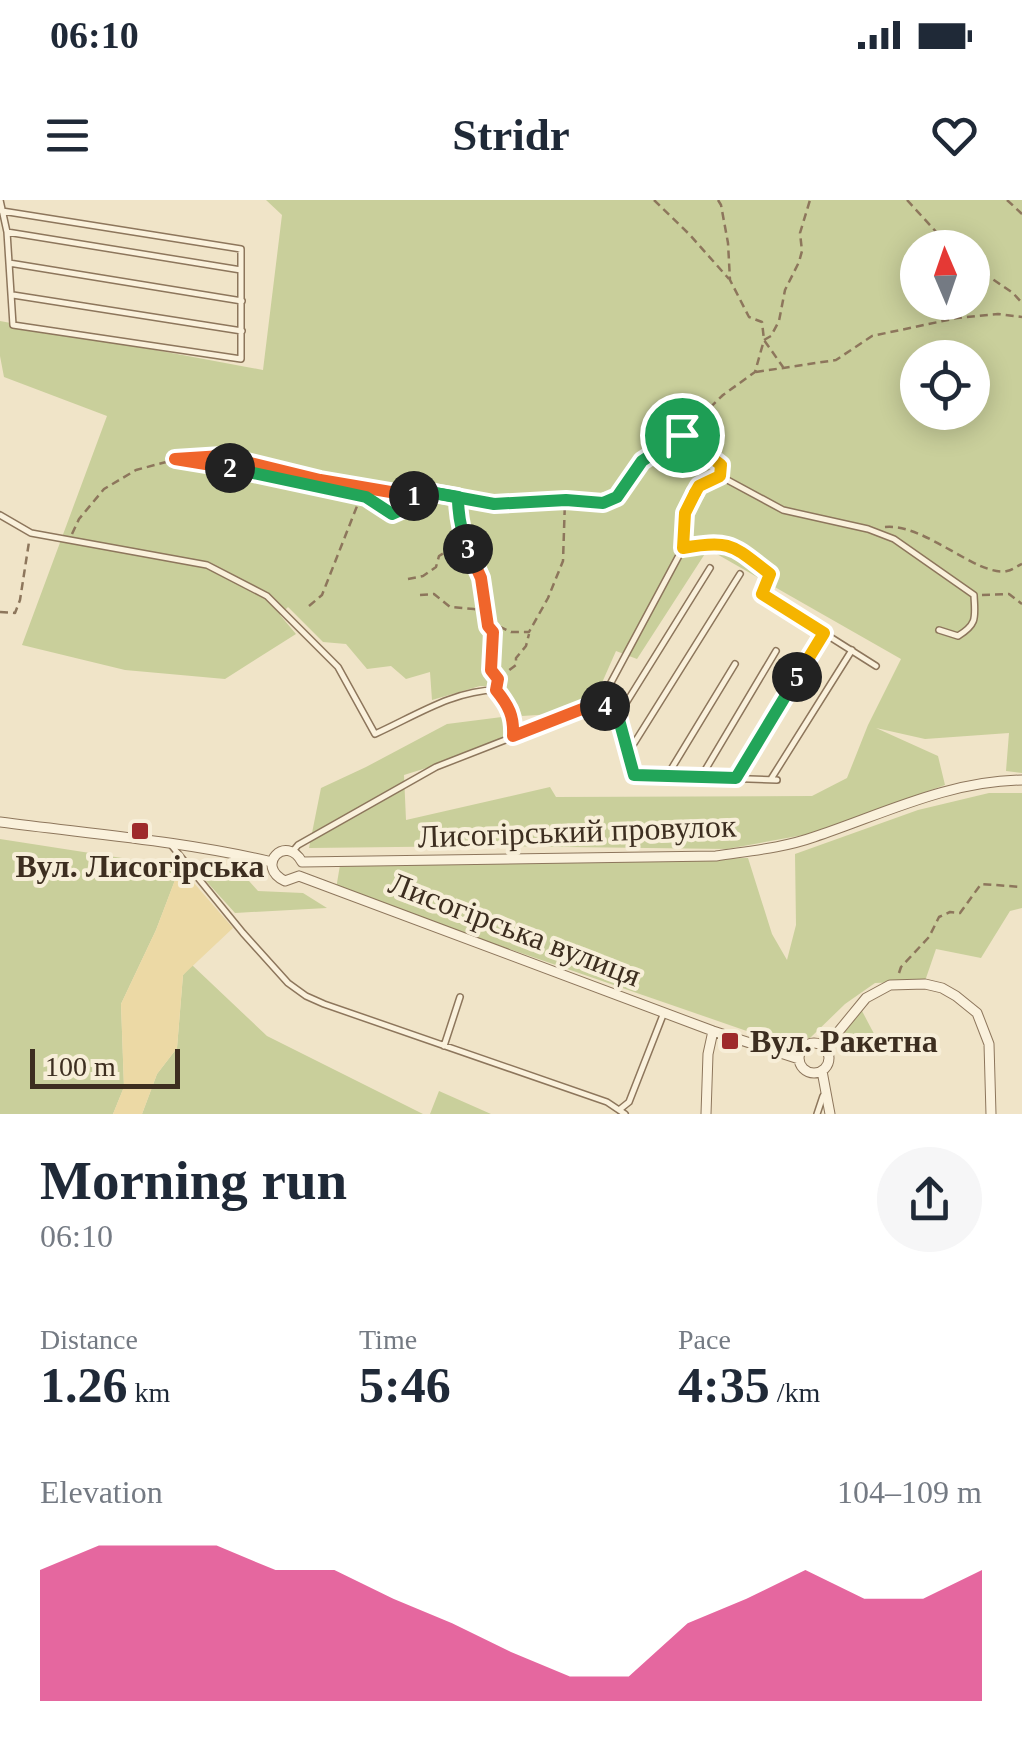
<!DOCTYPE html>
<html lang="en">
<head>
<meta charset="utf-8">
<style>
  :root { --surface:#fff; --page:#f6f6f7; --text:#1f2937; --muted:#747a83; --accent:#db2777 }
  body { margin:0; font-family:Georgia,serif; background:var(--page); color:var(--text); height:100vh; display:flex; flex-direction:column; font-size:38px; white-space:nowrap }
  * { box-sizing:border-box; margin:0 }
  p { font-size:32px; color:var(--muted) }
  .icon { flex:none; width:55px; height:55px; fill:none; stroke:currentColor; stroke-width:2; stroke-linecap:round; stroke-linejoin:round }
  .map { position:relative; height:914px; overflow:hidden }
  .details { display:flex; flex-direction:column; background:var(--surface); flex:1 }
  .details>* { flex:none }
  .needle { width:65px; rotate:358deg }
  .buttons { position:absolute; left:900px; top:30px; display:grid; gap:20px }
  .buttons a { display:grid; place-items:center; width:90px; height:90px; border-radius:50%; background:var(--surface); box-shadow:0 5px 25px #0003; font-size:50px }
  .scale { position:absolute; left:30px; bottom:25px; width:150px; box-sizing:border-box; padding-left:10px; border:5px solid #3d2e20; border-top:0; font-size:28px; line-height:35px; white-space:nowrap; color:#3d2e20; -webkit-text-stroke:8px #f7eed8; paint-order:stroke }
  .pin { position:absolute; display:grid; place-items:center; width:85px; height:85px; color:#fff; margin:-42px; border:5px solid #fff; border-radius:50%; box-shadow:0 2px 10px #0007 }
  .km { position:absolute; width:50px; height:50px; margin:-25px; border-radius:50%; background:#222; color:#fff; font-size:28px; line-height:50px; text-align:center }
  .round { display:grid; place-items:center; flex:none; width:105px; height:105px; border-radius:52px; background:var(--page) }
  .overview { display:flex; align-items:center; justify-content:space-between; height:170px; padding:0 40px }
  h1 { font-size:55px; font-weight:700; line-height:75px }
  .figures { display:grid; grid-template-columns:repeat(3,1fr); gap:15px; height:170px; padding:10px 40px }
  .figures div { display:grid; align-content:center }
  .figures b { font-size:50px; font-weight:700 }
  .figures small { font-size:28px; font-weight:400 }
  .figures p { font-size:28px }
  .chart { height:280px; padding:20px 40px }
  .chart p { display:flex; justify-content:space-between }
  .chart svg { width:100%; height:180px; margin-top:10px; fill:var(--accent); opacity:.7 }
  .status { display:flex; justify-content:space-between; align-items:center; height:70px; padding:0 50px; background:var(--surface); direction:ltr }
  .status svg { height:28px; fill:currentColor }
  header { display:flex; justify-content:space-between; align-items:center; height:130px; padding:0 40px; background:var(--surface); font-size:45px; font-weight:700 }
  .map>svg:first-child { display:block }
</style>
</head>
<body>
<div class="status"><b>06:10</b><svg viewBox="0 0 49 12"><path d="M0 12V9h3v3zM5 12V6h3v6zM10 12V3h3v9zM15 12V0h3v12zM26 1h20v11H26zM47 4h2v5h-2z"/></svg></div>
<header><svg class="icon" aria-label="menu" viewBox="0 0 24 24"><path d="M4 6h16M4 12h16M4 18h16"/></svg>Stridr<svg class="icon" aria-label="heart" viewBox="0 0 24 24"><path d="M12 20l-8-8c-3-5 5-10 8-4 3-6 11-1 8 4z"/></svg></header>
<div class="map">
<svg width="1022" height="914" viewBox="0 0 1022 914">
  <rect width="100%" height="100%" fill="#f0e4c8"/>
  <path fill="#c9cf9b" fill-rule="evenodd" d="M266 0H1022V573L1006 571 1009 533 925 539 876 528 938 556 945 585 809 634 727 649 483 646 309 648 321 588 366 567 447 524 502 517 529 536 404 575 406 620 550 587 556 597 812 596 847 578 868 525 901 459 708 349 637 459 616 451 597 494 553 514 522 516 518 505 501 487 480 486 432 500 430 472 406 479 391 466 367 469 346 444 323 442 288 407 280 415 296 434 225 479 125 470 22 445 107 216 4 177 0 156V121L263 170 282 15ZM918 48H972V102H918ZM918 158H972V212H918Z
    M989 593H1022V708L1010 711 981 758 936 749 925 781 875 783 845 804 810 838 770 839 336 689 340 665 748 658 772 734 787 760 796 725 795 654 918 610Z
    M0 639 180 667 156 730 121 804 124 887 113 914H0Z
    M202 663 240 671 258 691 303 693 327 708 235 713 197 671Z
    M192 765 267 836 423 914H142L157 874 177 848 183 775Z
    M862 811 881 847 854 848 844 831Z
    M439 891 491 914H430Z"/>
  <path fill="#ecd9a5" d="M180 667 233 728 183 775 177 848 157 874 142 914H113L124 887 121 804 156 730Z"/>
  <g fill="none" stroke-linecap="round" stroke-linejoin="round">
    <g stroke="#8d765c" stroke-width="8">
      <path id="lane" d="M0 0 7 32 13 125 241 159V49L2 11
        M7 32 241 70
        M9 63 242 101
        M13 95 242 131
        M0 315 31 333 207 365 267 396 338 467 375 534C413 517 454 490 496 490 509 506 514 516 513 537
        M770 374 762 394 876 466
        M600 503 683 348 685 313 699 286 720 276 783 310 868 329 894 339 974 395C975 417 978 424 958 436L939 430
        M618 516 710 368
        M628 553 740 374
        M667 576 735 464
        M701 577 776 451
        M736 578 824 433
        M771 579 852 450
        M172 646 243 733 288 783 306 796 324 804 607 902 625 914
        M293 651 298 645 436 567 600 503 618 516 634 575 777 580
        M444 846 460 797
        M619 910 629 902 663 815
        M817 914 823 896"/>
    </g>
    <g stroke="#8d765c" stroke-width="11">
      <path id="street" d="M0 622C91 634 183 641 272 662
        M302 662 716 656C748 651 783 648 814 637 883 614 948 581 1022 580
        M299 676 713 831 799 859
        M299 676 285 681C254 666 286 633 302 662
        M799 858a15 15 0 1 1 30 0a15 15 0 1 1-30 0Z
        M825 848 866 798 890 785 925 784 942 788 956 796 977 813 989 844 991 914
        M822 871 830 914
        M706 914 708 854 713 831"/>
    </g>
    <path stroke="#8d765c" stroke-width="2.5" stroke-dasharray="8 5" stroke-linecap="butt" d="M654 0 690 35 729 79
      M718 0 721 5 728 43 730 80 749 117 762 122 764 140 783 167
      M907 0 951 48
      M1007 0 1022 14
      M972 65 1013 93 1022 103
      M756 172 836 160 872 136 957 118 998 114 1022 117
      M683 236 721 265V269
      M178 260 233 269 361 296 368 290
      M458 299V319L462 335 481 378 486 415 488 426 493 433 491 470 498 479
      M885 327C925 323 977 377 1007 371 1013 370 1017 366 1022 364
      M72 334 79 319 104 289 136 270 185 257 221 255 320 280 413 297 423 291 494 304 565 300 603 303 617 297 642 261 682 235 723 195 755 172 764 140 771 136 779 121 785 90 799 62 802 51 800 33 810 0
      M690 347C728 340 734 346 763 369
      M408 379 423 376 436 367 439 356 449 350 469 351
      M420 395 434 394 450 407 474 409 495 420 496 425 511 432H529L548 398 563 361 565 300
      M982 395 1009 394 1022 404
      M309 406 322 395 361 296 366 297 391 313 408 307 422 292
      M0 412 15 413 20 400 29 342
      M499 478 516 465V458L526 446 529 434
      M899 773 901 767 929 737 939 717 950 712 960 713 981 684 1022 687"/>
    <use href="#lane" stroke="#faf1dc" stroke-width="5"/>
    <use href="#street" stroke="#faf1dc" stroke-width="9"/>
  </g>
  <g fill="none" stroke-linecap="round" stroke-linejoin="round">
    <g stroke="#fff" stroke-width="20">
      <path id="split-1" d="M414 296 423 291 494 304 566 300 603 303 617 297 642 261 682 235"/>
    </g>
    <g stroke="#fff" stroke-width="20">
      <path id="split-2" d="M230 268 175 259 222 256 320 280 414 296"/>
    </g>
    <g stroke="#fff" stroke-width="20">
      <path id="split-3" d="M230 268 366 297 392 314 408 307 423 291 458 297C458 317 461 331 468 349"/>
    </g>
    <g stroke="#fff" stroke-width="20">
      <path id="split-4" d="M468 349 481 378 488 426 493 432 491 470 498 479 496 490C509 506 514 516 513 536L600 502 605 506"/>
    </g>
    <g stroke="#fff" stroke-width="20">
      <path id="split-5" d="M605 506 618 516 634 575 736 578 797 477"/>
    </g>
    <g stroke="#fff" stroke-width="20">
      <path id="split-6" d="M695 293 685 313 683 348C732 339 733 346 770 374L762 394 824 433 797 477"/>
    </g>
    <g stroke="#fff" stroke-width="20">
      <path id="split-7" d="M682 235 721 265 720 276 699 286 695 293"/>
    </g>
    <use href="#split-1" stroke="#22a559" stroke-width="12"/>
    <use href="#split-2" stroke="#f0652b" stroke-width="12"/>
    <use href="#split-3" stroke="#22a559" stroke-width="12"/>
    <use href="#split-4" stroke="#f0652b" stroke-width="12"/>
    <use href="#split-5" stroke="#22a559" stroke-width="12"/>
    <use href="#split-6" stroke="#f5b400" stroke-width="12"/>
    <use href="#split-7" stroke="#f5b400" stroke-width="12"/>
  </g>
  <g fill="#9e2a2b" stroke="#f7eed8" stroke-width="4">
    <rect x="130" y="621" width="20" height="20" rx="5"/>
    <rect x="720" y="831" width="20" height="20" rx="5"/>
  </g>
  <g text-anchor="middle" stroke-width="8" stroke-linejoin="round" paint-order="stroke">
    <g font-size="32" fill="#3d2e20" stroke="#f7eed8">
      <text transform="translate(577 631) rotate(-2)" y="11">Лисогірський провулок</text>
      <text transform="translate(515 729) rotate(21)" y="11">Лисогірська вулиця</text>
    </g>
    <g font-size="32" font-weight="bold" fill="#3d2e20" stroke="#f7eed8">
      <text x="140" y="677">Вул. Лисогірська</text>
      <text x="750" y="852" text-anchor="start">Вул. Ракетна</text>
    </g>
  </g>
</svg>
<div class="buttons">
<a><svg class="needle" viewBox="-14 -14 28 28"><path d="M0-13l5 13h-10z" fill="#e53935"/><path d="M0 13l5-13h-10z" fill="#747a83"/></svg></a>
<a><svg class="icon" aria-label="locate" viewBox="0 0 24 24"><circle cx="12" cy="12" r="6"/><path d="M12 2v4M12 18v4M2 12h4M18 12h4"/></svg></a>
</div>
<div class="scale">100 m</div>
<div class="pin" style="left:682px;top:235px;background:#1e9e55"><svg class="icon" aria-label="arrive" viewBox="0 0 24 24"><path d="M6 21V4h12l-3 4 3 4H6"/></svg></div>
<b class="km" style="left:414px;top:296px">1</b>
<b class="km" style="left:230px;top:268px">2</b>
<b class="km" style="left:468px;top:349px">3</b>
<b class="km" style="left:605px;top:506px">4</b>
<b class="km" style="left:797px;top:477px">5</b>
</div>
<section class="details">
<div class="overview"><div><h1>Morning run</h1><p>06:10</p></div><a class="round"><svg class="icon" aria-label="share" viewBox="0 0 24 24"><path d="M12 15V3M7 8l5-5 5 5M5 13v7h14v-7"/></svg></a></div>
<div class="figures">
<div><p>Distance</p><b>1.26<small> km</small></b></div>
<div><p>Time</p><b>5:46</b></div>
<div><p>Pace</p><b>4:35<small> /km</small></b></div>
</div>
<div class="chart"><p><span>Elevation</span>104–109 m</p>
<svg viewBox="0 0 160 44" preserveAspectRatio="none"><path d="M0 44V12L10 6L20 6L30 6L40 12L50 12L60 19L70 25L80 32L90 38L100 38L110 25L120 19L130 12L140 19L150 19L160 12V44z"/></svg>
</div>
</section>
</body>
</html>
